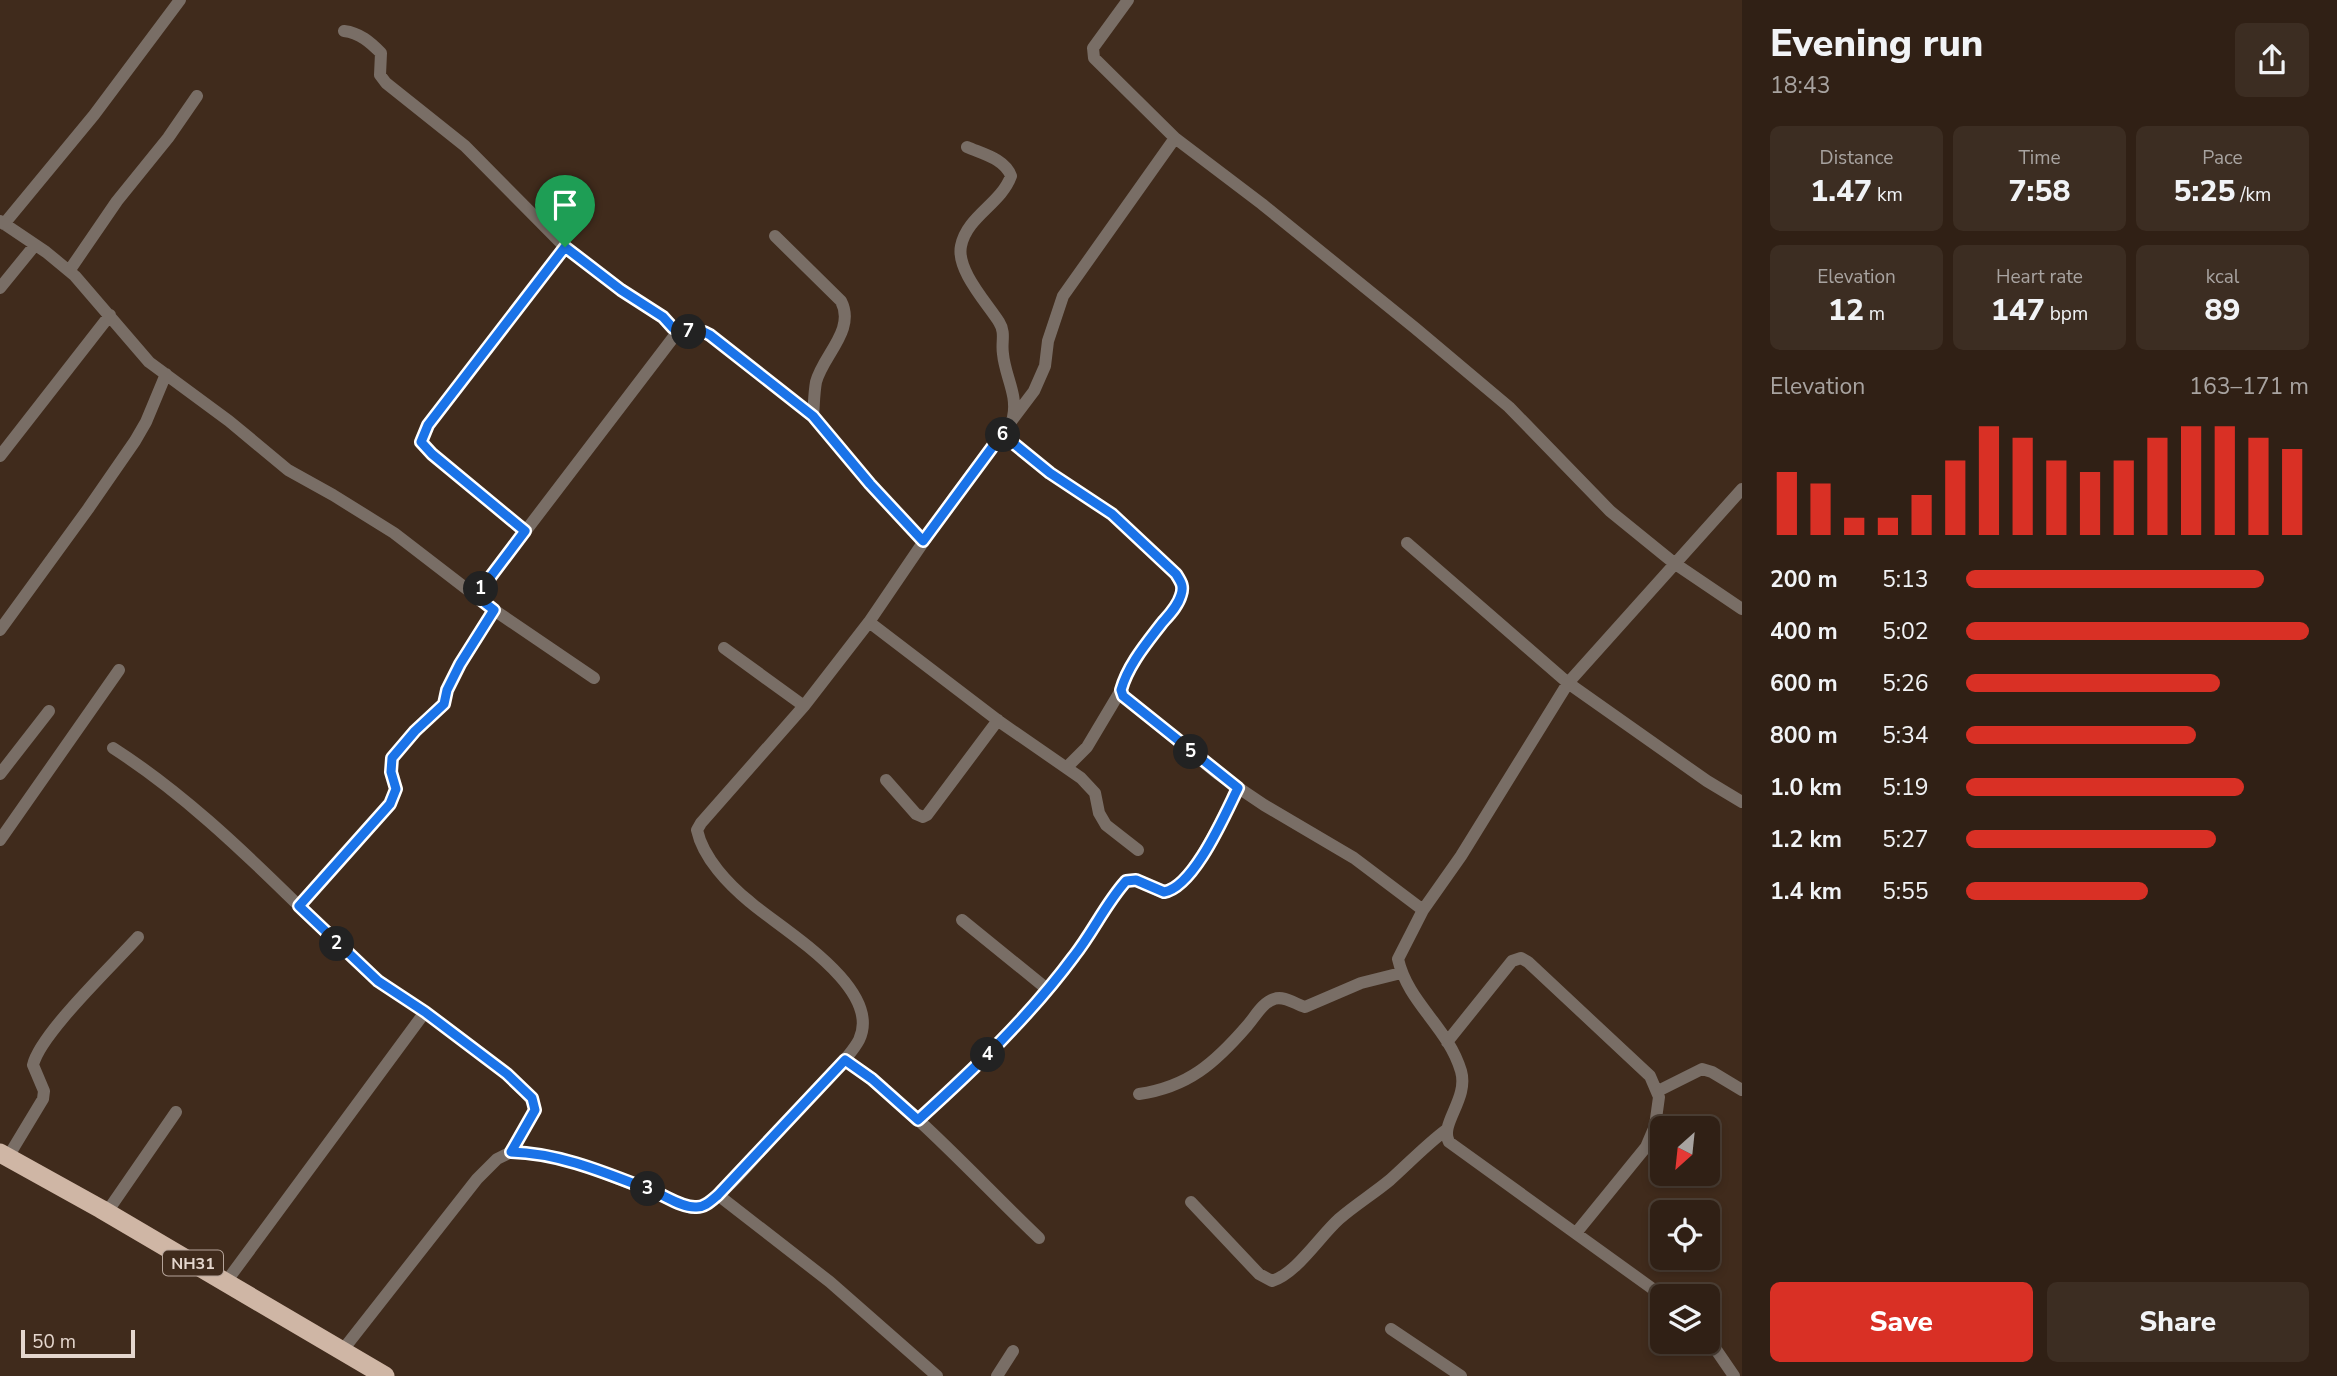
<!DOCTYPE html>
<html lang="en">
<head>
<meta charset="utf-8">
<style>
  :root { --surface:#302015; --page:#3c2d22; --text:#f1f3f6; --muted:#a8a3a0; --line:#4b3e34; --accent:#d93025 }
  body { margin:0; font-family:"Nunito Sans",sans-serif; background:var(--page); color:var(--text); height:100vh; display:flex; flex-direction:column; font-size:26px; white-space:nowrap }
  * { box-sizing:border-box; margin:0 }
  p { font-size:23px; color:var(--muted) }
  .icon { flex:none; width:38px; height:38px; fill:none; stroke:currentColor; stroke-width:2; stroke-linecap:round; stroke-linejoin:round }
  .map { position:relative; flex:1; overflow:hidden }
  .side { display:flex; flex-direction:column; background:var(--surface); width:595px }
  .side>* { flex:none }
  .needle { width:46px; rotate:207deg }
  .fabs { position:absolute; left:1650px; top:1116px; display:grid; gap:14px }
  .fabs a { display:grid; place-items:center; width:70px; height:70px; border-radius:10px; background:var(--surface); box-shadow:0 4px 10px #0003,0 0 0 2px var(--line); font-size:35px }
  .scale { position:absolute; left:21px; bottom:18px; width:114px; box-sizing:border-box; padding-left:7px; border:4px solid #e5d7ce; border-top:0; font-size:19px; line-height:24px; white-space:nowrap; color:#e5d7ce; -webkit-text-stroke:5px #402b1c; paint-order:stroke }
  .pin { position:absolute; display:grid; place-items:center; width:60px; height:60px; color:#fff; margin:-72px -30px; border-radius:50% 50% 50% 0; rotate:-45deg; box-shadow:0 0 7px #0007 }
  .pin .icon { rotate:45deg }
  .km { position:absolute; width:35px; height:35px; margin:-18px; border-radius:50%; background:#222; color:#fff; font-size:19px; line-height:35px; text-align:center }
  .round { display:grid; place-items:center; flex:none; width:74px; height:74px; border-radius:10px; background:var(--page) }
  .head { display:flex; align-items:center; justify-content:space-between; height:119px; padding:0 28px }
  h1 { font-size:38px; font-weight:800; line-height:52px }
  .figures { display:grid; grid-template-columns:repeat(3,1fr); gap:10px; height:119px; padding:7px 28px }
  .figures div { display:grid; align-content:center; border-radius:10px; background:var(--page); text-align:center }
  .figures b { font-size:30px; font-weight:800 }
  .figures small { font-size:19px; font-weight:400 }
  .figures p { font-size:19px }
  .chart { height:196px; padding:14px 28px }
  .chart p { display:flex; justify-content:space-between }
  .chart svg { width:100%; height:126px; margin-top:7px; stroke:var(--accent); stroke-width:6 }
  .primary-button { display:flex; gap:14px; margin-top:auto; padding:14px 28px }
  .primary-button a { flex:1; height:80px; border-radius:10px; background:var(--accent); color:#fff; font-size:28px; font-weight:800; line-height:80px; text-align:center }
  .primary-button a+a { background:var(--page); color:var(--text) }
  ul { padding:0 28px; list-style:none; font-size:23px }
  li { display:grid; grid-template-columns:112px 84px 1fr; align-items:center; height:52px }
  li i { height:18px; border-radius:9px; background:var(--accent) }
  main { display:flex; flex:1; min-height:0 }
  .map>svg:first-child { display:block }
</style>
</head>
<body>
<main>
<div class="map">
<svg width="1742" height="1376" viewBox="0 0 1742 1376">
  <rect width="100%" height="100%" fill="#402b1c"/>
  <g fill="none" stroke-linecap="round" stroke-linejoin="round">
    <path stroke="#968478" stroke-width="2.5" stroke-dasharray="2 5" stroke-linecap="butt" d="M515 522 431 454 421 442 428 425 558 257"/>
    <path stroke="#796e66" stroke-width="12" d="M1128 0 1093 48 1094 58 1175 138 1262 204 1415 328 1509 407 1610 511 1674 563 1742 609
      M344 31C360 33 370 42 381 53L380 75 386 83 465 146 565 247 621 290 663 318 673 328 683 333 704 332 710 335 813 416 870 484 923 541
      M967 147C983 154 1005 159 1011 176 1001 204 967 216 961 246 956 270 987 303 999 322 1006 333 1001 342 1003 354 1005 376 1018 395 1013 417
      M0 221 46 252 75 276 149 362 229 421 288 470 333 495 394 533 494 610 594 678
      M4 224 94 115 180 0
      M775 236 841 301C856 330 823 355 816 382 814 393 814 405 813 416
      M69 271 117 201 168 138 197 96
      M0 288 35 245
      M1002 434 1050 473 1112 514 1176 574C1181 582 1184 586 1181 595 1178 606 1169 615 1162 623 1146 644 1128 665 1121 690L1123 696 1218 774 1264 805 1354 858 1423 910
      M0 456 110 315
      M1407 543 1568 683 1707 781 1742 802
      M476 596 679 330
      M869 622 1000 722 1081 778 1095 793 1099 813 1106 825 1138 850
      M0 630 88 509 135 441 146 422 166 374
      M724 648 804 706
      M113 748C180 791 239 847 296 903 328 934 357 967 395 992 418 1007 536 1087 535 1110L511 1152
      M1067 767 1087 747 1121 690
      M0 774 49 711
      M886 780 916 814 923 817 927 815 998 720
      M0 840 119 670
      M299 906 390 804 396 788 391 773 392 758 415 731 444 704 447 690 460 665 494 610
      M962 920 1047 989
      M1447 1042 1512 961 1521 958 1528 962 1650 1076 1659 1097 1655 1126 1646 1147 1576 1233
      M845 1060C916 1110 976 1178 1039 1238
      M1658 1091 1702 1069 1712 1072 1742 1090
      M1139 1094C1188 1087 1215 1063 1247 1026 1255 1017 1262 1003 1274 999 1284 995 1295 1004 1305 1007L1361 983 1401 973
      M918 1120C974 1069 1028 1017 1074 956 1093 932 1106 903 1126 881L1136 880 1164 893C1192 886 1225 813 1238 788
      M8 1157 43 1099 44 1091 33 1065C40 1034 114 964 138 937
      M718 1195 830 1282 937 1376
      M1191 1202 1259 1274 1272 1281C1297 1273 1319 1237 1339 1219 1355 1205 1373 1194 1390 1180 1409 1163 1426 1145 1446 1130
      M107 1212 176 1112
      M226 1282 425 1012
      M1664 1297 1449 1142C1439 1124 1469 1099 1461 1071 1448 1027 1408 1003 1398 959L1423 910 1461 856 1568 683 1742 489
      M1391 1329 1461 1376
      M1708 1338 1734 1376
      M342 1351 477 1179 497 1159 511 1152 550 1156 591 1168 691 1208C717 1206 749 1163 767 1144 786 1123 806 1102 825 1081 837 1068 851 1055 859 1040 884 988 781 929 750 902 729 885 703 858 697 830L701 823 804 706 869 622 954 497 1034 391 1045 366 1048 341 1063 296 1175 138
      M997 1376 1013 1351"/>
    <path stroke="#cfb6a5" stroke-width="19" d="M0 1153 101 1209 385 1376"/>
  </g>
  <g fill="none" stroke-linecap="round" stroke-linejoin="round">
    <g stroke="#fff" stroke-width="14">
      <path id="route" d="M565 247 621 290 663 317 673 328 683 333 704 332 710 335 813 416 870 484 923 541 1002 434 1050 473 1112 514 1176 574C1181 582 1184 586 1181 595 1178 606 1169 615 1162 623 1146 644 1128 665 1121 690L1123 696 1238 788C1225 814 1194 887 1164 892L1136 880 1126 881C1106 903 1093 932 1074 956 1029 1017 974 1069 918 1120L872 1079 845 1060 718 1195C711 1201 704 1208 695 1207 680 1207 665 1195 650 1190 606 1173 559 1153 511 1152L535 1110 532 1098 507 1074 425 1012 378 981 299 906 390 804 396 789 391 772 392 758 415 731 444 704 447 690 460 664 494 610 476 596 525 531 432 454 421 442 428 425Z"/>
    </g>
    <use href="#route" stroke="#1a73e8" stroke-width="9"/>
  </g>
  <g text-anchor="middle" stroke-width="6" stroke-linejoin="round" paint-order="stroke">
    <rect fill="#402b1c" stroke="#b4a399" stroke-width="2" x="163" y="1250.5" width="60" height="25" rx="5"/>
    <g font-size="16" font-weight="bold" fill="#e5d7ce">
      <text x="193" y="1269">NH31</text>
    </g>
  </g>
</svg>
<div class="fabs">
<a><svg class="needle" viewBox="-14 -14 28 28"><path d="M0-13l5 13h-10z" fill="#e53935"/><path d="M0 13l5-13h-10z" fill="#a8a3a0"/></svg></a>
<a><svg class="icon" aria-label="locate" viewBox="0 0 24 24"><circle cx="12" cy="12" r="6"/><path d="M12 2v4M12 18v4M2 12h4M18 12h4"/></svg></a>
<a><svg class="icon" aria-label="layers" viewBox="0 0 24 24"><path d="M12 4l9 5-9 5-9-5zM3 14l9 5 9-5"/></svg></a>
</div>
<div class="scale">50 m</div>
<div class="pin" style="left:565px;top:247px;background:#1e9e55"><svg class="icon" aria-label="arrive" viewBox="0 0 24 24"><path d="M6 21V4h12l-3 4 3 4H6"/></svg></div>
<b class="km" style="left:481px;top:589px">1</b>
<b class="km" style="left:337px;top:944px">2</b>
<b class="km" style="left:648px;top:1189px">3</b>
<b class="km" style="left:988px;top:1055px">4</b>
<b class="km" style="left:1191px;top:752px">5</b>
<b class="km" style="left:1003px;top:435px">6</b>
<b class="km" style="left:689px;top:332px">7</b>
</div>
<section class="side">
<div class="head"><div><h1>Evening run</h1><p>18:43</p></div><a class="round"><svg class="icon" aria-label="share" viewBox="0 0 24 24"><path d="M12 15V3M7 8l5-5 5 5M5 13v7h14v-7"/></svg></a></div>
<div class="figures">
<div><p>Distance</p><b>1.47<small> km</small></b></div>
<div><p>Time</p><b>7:58</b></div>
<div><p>Pace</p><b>5:25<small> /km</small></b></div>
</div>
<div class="figures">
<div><p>Elevation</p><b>12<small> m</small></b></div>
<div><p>Heart rate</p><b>147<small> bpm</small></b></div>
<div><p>kcal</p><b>89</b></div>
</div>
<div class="chart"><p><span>Elevation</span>163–171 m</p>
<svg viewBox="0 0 160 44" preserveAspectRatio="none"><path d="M5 44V22M15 44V26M25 44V38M35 44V38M45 44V30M55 44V18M65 44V6M75 44V10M85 44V18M95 44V22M105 44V18M115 44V10M125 44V6M135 44V6M145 44V10M155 44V14"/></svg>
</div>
<ul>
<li><b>200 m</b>5:13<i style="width:87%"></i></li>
<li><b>400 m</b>5:02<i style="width:100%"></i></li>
<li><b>600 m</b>5:26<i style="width:74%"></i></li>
<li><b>800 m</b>5:34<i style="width:67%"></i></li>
<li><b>1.0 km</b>5:19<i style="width:81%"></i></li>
<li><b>1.2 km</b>5:27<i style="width:73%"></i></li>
<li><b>1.4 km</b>5:55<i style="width:53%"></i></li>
</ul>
<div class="primary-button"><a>Save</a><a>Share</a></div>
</section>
</main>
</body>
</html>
